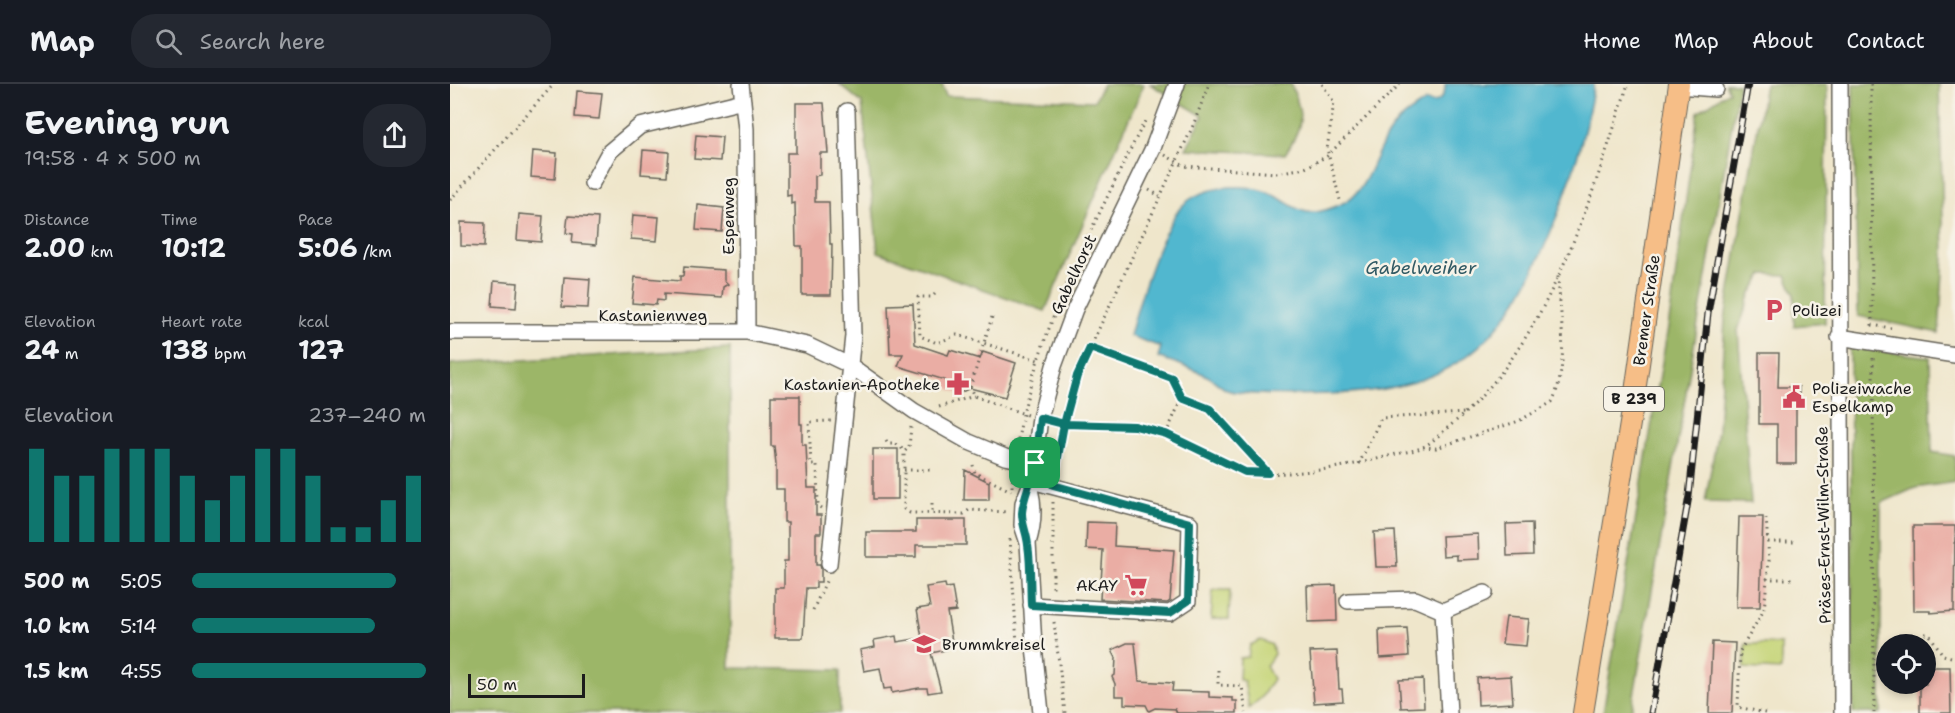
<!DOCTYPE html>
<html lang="en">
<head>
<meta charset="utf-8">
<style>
  :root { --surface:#171b24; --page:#242831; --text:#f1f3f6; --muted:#9ea1a6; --line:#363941; --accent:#0f766e }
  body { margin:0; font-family:"Shantell Sans",sans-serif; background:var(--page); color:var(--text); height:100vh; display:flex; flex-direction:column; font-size:22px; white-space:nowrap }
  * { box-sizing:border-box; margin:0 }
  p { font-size:20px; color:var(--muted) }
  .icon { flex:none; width:33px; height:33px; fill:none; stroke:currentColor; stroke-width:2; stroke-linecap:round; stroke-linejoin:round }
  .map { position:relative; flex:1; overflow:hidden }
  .panel { display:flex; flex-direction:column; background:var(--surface); width:450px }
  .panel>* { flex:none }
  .controls { position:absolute; left:1426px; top:550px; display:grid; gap:12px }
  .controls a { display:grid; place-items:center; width:60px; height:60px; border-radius:50%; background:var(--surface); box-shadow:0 3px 9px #0003; font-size:30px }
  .scale { position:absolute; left:18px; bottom:15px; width:117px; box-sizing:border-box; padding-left:6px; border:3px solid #1c1c1c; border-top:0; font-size:16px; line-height:21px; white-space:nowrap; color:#1c1c1c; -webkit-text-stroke:4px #f7f3e8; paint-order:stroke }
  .pin { position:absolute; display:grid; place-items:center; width:51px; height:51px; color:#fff; margin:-26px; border-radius:12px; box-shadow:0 3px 9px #0006 }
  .round { display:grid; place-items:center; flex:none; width:63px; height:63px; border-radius:24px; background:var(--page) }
  .head { display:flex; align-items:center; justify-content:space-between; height:102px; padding:0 24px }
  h1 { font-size:33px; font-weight:700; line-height:45px }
  .metrics { display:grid; grid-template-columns:repeat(3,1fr); gap:9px; height:102px; padding:6px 24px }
  .metrics div { display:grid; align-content:center }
  .metrics b { font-size:26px; font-weight:700 }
  .metrics small { font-size:16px; font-weight:400 }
  .metrics p { font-size:16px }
  .chart { height:168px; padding:12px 24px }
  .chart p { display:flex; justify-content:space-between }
  .chart svg { width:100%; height:108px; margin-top:6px; stroke:var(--accent); stroke-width:6 }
  ul { padding:0 24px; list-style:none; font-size:20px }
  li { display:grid; grid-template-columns:96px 72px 1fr; align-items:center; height:45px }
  li i { height:15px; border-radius:8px; background:var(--accent) }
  header { display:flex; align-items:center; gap:36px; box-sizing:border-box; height:84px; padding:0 30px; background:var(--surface); border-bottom:2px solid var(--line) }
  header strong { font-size:28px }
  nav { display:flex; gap:33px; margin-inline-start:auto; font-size:21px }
  .search { width:420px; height:54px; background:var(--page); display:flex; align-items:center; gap:15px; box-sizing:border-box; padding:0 21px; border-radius:24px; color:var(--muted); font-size:22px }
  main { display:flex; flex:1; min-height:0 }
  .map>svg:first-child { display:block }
</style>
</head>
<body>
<header>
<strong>Map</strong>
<div class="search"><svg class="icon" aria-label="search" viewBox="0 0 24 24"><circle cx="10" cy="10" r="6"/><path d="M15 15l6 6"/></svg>Search here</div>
<nav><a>Home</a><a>Map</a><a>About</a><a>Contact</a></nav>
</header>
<main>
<section class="panel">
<div class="head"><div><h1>Evening run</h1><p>19:58 · 4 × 500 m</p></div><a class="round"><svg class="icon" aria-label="share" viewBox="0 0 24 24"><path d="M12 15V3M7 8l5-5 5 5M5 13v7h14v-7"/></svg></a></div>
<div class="metrics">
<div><p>Distance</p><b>2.00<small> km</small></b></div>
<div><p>Time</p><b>10:12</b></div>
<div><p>Pace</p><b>5:06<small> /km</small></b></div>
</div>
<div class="metrics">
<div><p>Elevation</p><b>24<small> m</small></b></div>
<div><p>Heart rate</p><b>138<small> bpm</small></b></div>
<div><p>kcal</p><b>127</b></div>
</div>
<div class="chart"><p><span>Elevation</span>237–240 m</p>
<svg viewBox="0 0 160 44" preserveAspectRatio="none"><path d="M5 44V6M15 44V17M25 44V17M35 44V6M45 44V6M55 44V6M65 44V17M75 44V27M85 44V17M95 44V6M105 44V6M115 44V17M125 44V38M135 44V38M145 44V27M155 44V17"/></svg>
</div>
<ul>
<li><b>500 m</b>5:05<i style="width:87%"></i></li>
<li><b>1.0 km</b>5:14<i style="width:78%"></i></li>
<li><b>1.5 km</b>4:55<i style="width:100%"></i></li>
</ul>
</section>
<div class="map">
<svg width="1505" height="629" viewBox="0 0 1505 629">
  <rect width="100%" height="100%" fill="#f7f3e8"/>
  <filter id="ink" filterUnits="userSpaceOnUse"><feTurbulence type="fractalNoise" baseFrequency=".0167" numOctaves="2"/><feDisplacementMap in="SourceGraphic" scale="12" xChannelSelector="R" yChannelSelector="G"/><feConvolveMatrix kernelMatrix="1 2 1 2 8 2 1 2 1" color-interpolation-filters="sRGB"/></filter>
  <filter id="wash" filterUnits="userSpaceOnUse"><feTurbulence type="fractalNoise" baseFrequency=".008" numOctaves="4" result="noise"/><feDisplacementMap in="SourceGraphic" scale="24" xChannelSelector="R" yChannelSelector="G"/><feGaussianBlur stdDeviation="1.35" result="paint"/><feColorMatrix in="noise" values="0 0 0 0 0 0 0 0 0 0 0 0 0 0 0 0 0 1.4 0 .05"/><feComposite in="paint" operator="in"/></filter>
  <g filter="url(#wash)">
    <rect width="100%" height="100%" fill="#efe6cb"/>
    <path fill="#c5d476" stroke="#707849" stroke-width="1.5" d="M763 506H780L779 535H761Z
      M811 556 822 561 824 570 816 582 823 595 811 614 799 624 794 597 789 596 790 574 798 573 800 561Z
      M1296 560H1331V586L1294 584Z"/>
    <path fill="#9cb667" stroke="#5c6942" stroke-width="1.5" d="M389 0H492L496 12 644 17 653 0H694L595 227 428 168 412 19Z
      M700 0H841C854 32 854 41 835 70L736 65 753 32Z
      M1275 0H1289L1181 629H1153L1220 231 1248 28 1279 7Z
      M1315 0H1377L1375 239 1344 242V210L1336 191 1313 190 1301 209 1288 246 1301 419 1255 418 1268 347 1275 235Z
      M1403 0H1489L1494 172 1489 249 1408 232Z
      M1400 263 1480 273 1482 368 1505 372V398L1465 404 1431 419V629H1403Z
      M280 264V584L390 586V629H0V280Z"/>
    <path fill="#51b7cf" stroke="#366a76" stroke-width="1.5" d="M995 0H1144C1135 53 1120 102 1099 152 1052 264 1002 307 877 310 857 311 794 312 777 306 771 303 765 297 759 293 743 284 724 279 708 273L711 263 680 252C688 220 711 143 733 121 752 103 787 99 811 106 847 117 846 141 891 120 920 107 923 69 941 46 950 33 963 26 976 17 989 21 996 12 995 0Z"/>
    <g id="blocks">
      <path fill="#eaada4" d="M127 7 152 9 149 35 125 33Z
        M346 19H374L378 69H370V91L365 92V118H379L380 160H382L381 211H352V162H346L345 119 341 120V111L337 112V69H346Z
        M246 51 272 53 270 77 244 75Z
        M193 66 219 68 217 92 191 90Z
        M83 67 107 69 105 95 81 93Z
        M248 121 274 124 272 148 246 146Z
        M69 130 93 132 91 158 67 156Z
        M183 131 209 133 207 157 181 155Z
        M118 132 148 134 146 161 122 159 123 150 116 149Z
        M11 138 35 139 34 163 11 162Z
        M234 183 274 186V196L278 200 273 203 272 214 214 210V217L207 216 206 221 182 219 185 193 230 197V192H233Z
        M114 193 140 195 138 224 112 223Z
        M44 197 68 199 66 224 42 222Z
        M463 220 465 260 498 271 500 266 530 275 533 268 566 279 555 313 520 304 510 309 499 305 495 296 448 282 453 270H440L438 221Z
        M1309 269H1329L1328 303H1349V323H1346V380H1327V340H1309Z
        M321 312H350V340H352V361H356L358 404H366V431H371V449H366V481H370L371 485V498H366V504H356L353 554H325V504H334V477H338V438H334V405H326V380L324 362H321Z
        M423 365H448V415H423Z
        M515 386 539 398V416H514Z
        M1289 433H1313L1310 523H1286Z
        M466 436H516V461H466V473H416V448H466Z
        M637 438 665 439 664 462 724 466 720 517 717 519 650 515 653 466 636 465Z
        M1082 439 1083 471 1057 472 1056 440Z
        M1463 442H1505L1504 527 1480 529V527H1464Z
        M945 447 947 483H926L924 448Z
        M1028 450 1029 475 1007 476V471L993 472 992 452Z
        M495 500 496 504 502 503 506 527 497 528 502 557 495 558 496 566 481 569 491 607 478 609 477 604H469L442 609 441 604 434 605 430 584 414 587 410 566 425 563 424 556 446 552 447 558 472 554 467 525 480 523 476 503Z
        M886 501 887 537 858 538 857 502Z
        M1056 533 1079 535 1076 562 1052 560Z
        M957 544 959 572 930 574 929 545Z
        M1262 558 1285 559 1282 629H1259Z
        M677 559H685L689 597 723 599 722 607 759 608V613L783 614V617H787V629H727L725 625 705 624 699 627 696 621 674 620V612H665V600L662 593 665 591 666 574 662 566Z
        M887 567 889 605H892L893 617 864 619 860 568Z
        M1476 583H1500L1501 629H1470V600H1476Z
        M1061 592 1063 619 1028 621 1027 594Z
        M973 595 974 623 951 624 949 596Z"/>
    </g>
  </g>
  <g filter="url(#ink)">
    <use href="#blocks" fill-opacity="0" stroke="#666359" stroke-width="1.5"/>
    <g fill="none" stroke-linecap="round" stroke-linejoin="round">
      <g stroke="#666359" stroke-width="18">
        <path id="minor" d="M291 0 296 45 297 248
          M1390 0 1392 629
          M1228 2 1266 5
          M142 99 159 68 190 42 293 17
          M0 248H297L357 261 401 282 464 327 519 358 555 373 585 379
          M1389 253 1505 271
          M578 459C584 440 585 424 580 405
          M379 480 403 252 397 27
          M898 517 965 515 993 527 1035 509
          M581 521 720 529 738 517 740 439 582 397
          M993 527 999 629
          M591 629 584 562 578 459 572 441 573 419 582 397 590 334 604 282 625 225 703 64 727 0"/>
      </g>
      <g stroke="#666359" stroke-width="22">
        <path id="major" d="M1133 629 1184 315 1229 0"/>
      </g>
      <path stroke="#666359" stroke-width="3" stroke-dasharray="1.5 4.5" stroke-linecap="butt" d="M872 0 884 18 877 65 890 116
        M1421 0 1422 243
        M715 71 734 82 826 89 855 84 877 72 950 0
        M699 106 710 112
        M0 116 104 0
        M485 210 482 213H468L470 252 487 259 507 251 588 276
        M542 233 520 304 524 312 577 331
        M1422 241 1441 244
        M640 264 722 294 732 314
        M1423 274 1424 629
        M489 323 524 312
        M603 337 614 340C648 340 685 337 717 350 741 360 773 387 799 389 848 392 899 383 946 370 955 368 965 367 973 363 983 358 992 348 1001 341 1098 262 1141 115 1178 0
        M461 343 459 363 454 368V425L460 429 514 430 519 426 559 428
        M716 350 732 314 760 325 818 389
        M436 357 438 360H446L455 367
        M567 361C580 283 610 212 644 140 661 106 677 71 695 37
        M973 363 986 364 1069 337 1102 318C1120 281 1110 231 1108 192
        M909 380 931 334 1014 329
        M523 381 525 389 561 407
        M454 386H483
        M605 387 627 292 742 44 759 0
        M562 403 563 389
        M603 418V507
        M482 419V429
        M371 424 368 422 367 381H361L359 338 381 337
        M560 455 567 559
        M1318 458H1345
        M1504 458 1505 459
        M1504 486H1505
        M1316 495H1344
        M1504 506H1505
        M363 526 377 495
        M604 538 615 629
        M1475 550H1479L1493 571 1505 574
        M768 586V601L792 602 796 629
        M1315 629 1288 623 1290 567 1314 526 1319 476 1316 432"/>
      <use href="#minor" stroke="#fff" stroke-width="15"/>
      <use href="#major" stroke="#f6be87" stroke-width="20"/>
      <g stroke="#1c1c1c" stroke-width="7">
        <path id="rail" d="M1201 629 1239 412 1258 229 1298 0"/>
      </g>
      <use href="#rail" stroke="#f7f3e8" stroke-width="4.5" stroke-dasharray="14" stroke-linecap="butt"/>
    </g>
  </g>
  <g fill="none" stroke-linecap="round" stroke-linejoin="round" filter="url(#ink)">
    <g stroke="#fff" stroke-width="12">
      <path id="route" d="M585 379C582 397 573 413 572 429 572 441 577 449 578 461 581 480 580 501 581 521L720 529 738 517 740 439 603 401 614 340 685 342 716 350 795 388 818 389 760 325 732 314 722 294 640 264 627 292 614 340 590 334 585 379"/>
    </g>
    <use href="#route" stroke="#0f766e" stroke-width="8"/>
  </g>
  <defs>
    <g id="parking-bare" transform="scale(1.8)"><path d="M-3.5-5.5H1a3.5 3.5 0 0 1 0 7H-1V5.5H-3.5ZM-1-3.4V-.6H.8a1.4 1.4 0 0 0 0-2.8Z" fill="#d1495b" stroke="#f7f3e8" stroke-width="2.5" paint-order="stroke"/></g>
    <g id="pharmacy-bare" transform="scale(1.8)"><path d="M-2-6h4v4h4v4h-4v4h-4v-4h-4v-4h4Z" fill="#d1495b" stroke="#f7f3e8" stroke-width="2.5" paint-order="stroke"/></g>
    <g id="civic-bare" transform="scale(1.8)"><path d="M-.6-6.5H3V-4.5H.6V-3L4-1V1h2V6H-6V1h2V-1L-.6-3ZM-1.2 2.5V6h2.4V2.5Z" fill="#d1495b" stroke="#f7f3e8" stroke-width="2.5" paint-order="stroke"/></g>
    <g id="supermarket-bare" transform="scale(1.8)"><path d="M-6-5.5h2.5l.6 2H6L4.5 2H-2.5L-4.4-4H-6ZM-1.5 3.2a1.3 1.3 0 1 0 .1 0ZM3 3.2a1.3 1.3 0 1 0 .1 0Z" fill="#d1495b" stroke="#f7f3e8" stroke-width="2.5" paint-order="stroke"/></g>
    <g id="school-bare" transform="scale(1.8)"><path d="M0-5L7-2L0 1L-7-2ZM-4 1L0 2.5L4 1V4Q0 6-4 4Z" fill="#d1495b" stroke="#f7f3e8" stroke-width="2.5" paint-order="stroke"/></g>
  </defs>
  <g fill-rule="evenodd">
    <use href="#parking-bare" x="1324" y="226"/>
    <use href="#pharmacy-bare" x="508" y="300"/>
    <use href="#civic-bare" x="1344" y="313"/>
    <use href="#supermarket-bare" x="686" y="501"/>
    <use href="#school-bare" x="474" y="560"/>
  </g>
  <g text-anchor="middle" stroke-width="5" stroke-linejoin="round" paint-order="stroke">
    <rect fill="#f7f3e8" stroke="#5e5c59" stroke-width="1.5" x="1154" y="303" width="60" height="24" rx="4.5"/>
    <g font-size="15" font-weight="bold" fill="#1c1c1c">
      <text x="1184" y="320">B 239</text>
    </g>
    <g font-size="16" fill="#1c1c1c" stroke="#f7f3e8">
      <text transform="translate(278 132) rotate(-90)" y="6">Espenweg</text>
      <text transform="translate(623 190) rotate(-65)" y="6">Gabelhorst</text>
      <text transform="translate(1196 226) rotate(-82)" y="6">Bremer Straße</text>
      <text x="203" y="237">Kastanienweg</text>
      <text transform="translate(1373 441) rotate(-91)" y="6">Präses-Ernst-Wilm-Straße</text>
    </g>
    <g font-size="16" fill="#1c1c1c" stroke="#f7f3e8" text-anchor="start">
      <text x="1342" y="232">Polizei</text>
      <text x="490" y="306" text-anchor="end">Kastanien-Apotheke</text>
      <text x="1362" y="310">Polizeiwache<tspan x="1362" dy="18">Espelkamp</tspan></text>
      <text x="668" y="507" text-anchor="end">AKAY</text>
      <text x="492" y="566">Brummkreisel</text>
    </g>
    <g font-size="18" font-style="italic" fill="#315a64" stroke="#f7f3e8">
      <text x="971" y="190">Gabelweiher</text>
    </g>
  </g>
</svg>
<div class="controls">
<a><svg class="icon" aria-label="locate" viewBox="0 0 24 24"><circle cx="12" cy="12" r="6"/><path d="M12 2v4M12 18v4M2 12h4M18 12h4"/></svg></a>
</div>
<div class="scale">50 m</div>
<div class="pin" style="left:585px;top:379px;background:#1e9e55"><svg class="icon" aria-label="arrive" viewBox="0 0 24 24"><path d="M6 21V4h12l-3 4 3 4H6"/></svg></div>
</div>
</main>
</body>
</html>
